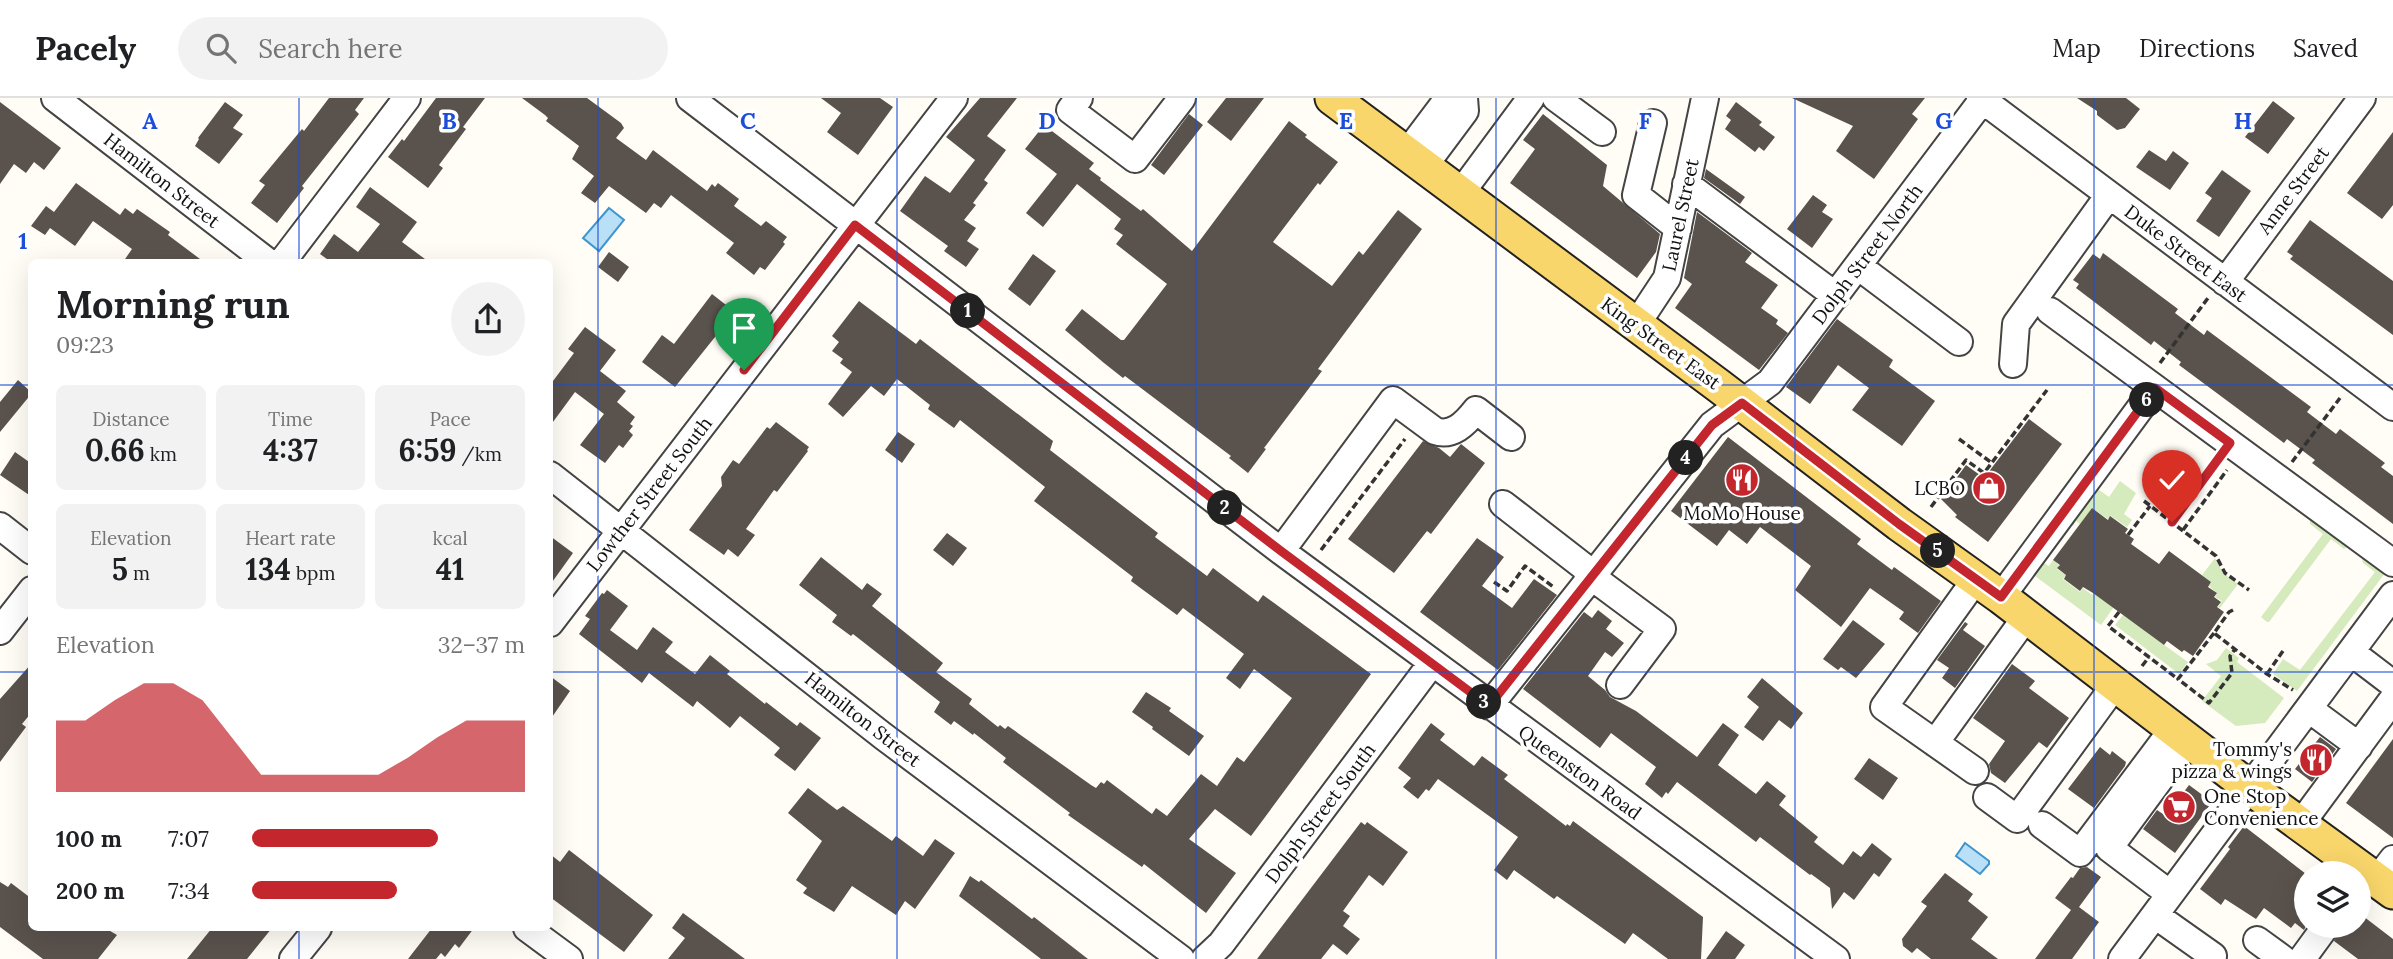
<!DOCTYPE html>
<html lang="en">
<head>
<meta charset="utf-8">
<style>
  :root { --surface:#fff; --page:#f2f2f2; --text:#202124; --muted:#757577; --line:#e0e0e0; --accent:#c4262e }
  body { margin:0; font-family:Lora,serif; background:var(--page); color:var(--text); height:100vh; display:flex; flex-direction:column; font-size:26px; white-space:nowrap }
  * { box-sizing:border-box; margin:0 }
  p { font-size:23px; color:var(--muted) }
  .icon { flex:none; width:38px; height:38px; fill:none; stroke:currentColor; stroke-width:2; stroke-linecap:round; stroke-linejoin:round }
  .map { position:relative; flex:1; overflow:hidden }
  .side { position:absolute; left:28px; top:161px; width:525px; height:672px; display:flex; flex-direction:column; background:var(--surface); border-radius:10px; box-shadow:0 7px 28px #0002 }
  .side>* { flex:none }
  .controls { position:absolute; left:2294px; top:763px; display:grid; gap:14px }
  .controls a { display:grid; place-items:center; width:77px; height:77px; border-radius:50%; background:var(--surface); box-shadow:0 7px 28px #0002; font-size:35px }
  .pin { position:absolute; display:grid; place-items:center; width:60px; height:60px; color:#fff; margin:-72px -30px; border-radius:50% 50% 50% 0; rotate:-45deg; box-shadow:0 0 7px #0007 }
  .pin .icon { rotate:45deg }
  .km { position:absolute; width:35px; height:35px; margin:-18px; border-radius:50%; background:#222; color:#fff; font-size:19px; line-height:35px; text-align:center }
  .round { display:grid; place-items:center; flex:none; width:74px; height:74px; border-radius:37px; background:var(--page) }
  .summary { display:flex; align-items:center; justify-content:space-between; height:119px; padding:0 28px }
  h1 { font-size:38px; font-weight:700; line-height:52px }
  .figures { display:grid; grid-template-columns:repeat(3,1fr); gap:10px; height:119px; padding:7px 28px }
  .figures div { display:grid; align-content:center; border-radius:10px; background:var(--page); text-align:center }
  .figures b { font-size:30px; font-weight:700 }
  .figures small { font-size:19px; font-weight:400 }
  .figures p { font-size:19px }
  .chart { height:196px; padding:14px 28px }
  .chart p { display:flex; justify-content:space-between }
  .chart svg { width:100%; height:126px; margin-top:7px; fill:var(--accent); opacity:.7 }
  ul { padding:0 28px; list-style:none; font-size:23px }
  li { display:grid; grid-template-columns:112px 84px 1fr; align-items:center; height:52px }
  li i { height:18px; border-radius:9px; background:var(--accent) }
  header { display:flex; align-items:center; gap:42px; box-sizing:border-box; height:98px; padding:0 35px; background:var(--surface); border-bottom:2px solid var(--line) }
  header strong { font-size:33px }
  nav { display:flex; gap:38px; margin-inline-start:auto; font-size:24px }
  .search { width:490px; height:63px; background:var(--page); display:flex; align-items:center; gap:18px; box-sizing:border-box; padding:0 24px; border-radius:38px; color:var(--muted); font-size:26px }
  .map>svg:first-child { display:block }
</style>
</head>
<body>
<header>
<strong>Pacely</strong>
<div class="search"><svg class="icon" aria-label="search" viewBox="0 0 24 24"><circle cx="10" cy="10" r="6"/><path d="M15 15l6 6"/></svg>Search here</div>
<nav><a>Map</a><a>Directions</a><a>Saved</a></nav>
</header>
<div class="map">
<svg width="2393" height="861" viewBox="0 0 2393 861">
  <rect width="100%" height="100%" fill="#fffdf5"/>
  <path fill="#d5ebbd" d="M2120 383 2136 395 2124 416 2132 422 2127 429 2111 418 2108 421 2092 410 2080 426 2076 423 2073 428 2068 424 2095 389 2109 399Z
    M2313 422 2347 449 2344 451 2331 441 2269 524H2267L2261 519 2323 436 2310 426V423Z
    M2215 460 2223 475 2238 486 2220 510 2218 509 2222 503 2215 499 2217 495 2209 488 2211 484 2202 477Z
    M2362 461H2366L2385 475 2297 593 2273 576 2283 561 2300 572 2375 474 2363 465Z
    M2053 462 2059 467 2057 471 2066 477 2063 481 2080 494 2083 490 2092 497 2094 494 2116 506 2101 527 2035 478 2044 465 2049 468Z
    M2123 517 2147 533 2146 534 2188 564 2179 576 2115 527Z
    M2226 550 2239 560 2237 564 2284 600 2265 625 2236 628 2202 603 2221 578 2206 566 2217 562Z"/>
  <path fill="#b9e0f7" stroke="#3f96cf" stroke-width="2" d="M609 110 624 122 599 153 583 140Z
    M1965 745 1989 763V766L1980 776 1956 758Z"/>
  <path fill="#5a524d" d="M329 0H364L355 12 359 16 302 88 304 90 277 125 251 105 265 87 259 83 302 31 304 33Z
    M436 0H485L463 29 466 31 439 67 443 70 428 90 388 59 402 41 404 43Z
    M522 0H587L621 25 624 30 616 40 646 62 653 52 707 93 712 86 715 89 718 85 739 101 734 108 761 128 766 123 787 139 783 144 785 146 765 172 760 169 754 177 726 155 734 145 671 97 661 110 654 105 646 115 609 88 595 105 581 95 594 78 572 61 579 48 546 23 548 20 545 17Z
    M821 0H880L893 9 858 57 827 34 841 15Z
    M980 0H1017L987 38 1006 52 984 82 988 85 973 105 976 107 964 122 976 130 967 143 979 151 966 169 944 153 948 148 900 113 925 78 950 95 975 62 946 39Z
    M1226 0H1264L1231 43 1207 24Z
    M1792 0H1925L1912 16 1918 21 1874 81 1836 53 1853 28Z
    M2077 0H2126L2140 11 2125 30 2117 32 2097 17V13Z
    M2273 3 2295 20 2268 56 2245 39Z
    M0 4 61 50 44 72 34 64 26 75 14 66 0 86Z
    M225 4 243 17 233 30 243 36 219 66 195 48 199 41 198 40Z
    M1736 4 1762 24 1759 27 1775 39 1764 53 1759 49 1755 54 1725 31 1731 22 1726 18Z
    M1189 16 1203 27 1164 77 1151 67Z
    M1543 16 1607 67 1603 88 1660 136 1656 154 1637 180 1510 85 1535 51 1523 42Z
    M1289 23 1307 37 1305 39 1338 64 1320 87 1318 85 1273 144 1332 188 1359 153 1363 157 1398 112 1422 131 1318 271 1322 273 1264 350 1266 351 1248 375 1229 360 1231 358 1125 278 1123 280 1104 265 1065 232 1082 211 1121 242H1124L1167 186 1116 146 1123 137 1114 131 1121 121 1077 86 1043 129 1026 115 1057 76 1025 51 1044 27 1094 65 1089 71 1101 80 1100 82 1141 113 1143 111 1192 153Z
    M2393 34V107L2382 121 2347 95Z
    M2149 52 2166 63 2173 53 2189 65 2170 92 2136 69Z
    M1706 71 1745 99 1740 106 1704 80Z
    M2222 72 2251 93 2219 139 2196 123 2212 100 2205 95Z
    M76 85 120 117 125 110 133 116 137 111 170 134 168 137 204 164H123L132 151 93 123 75 148 50 130 45 137 31 128 46 108 54 114Z
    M370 89 417 124 402 144 429 164H331L320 156 334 136 358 154 380 126 356 109Z
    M1813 97 1827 107 1822 114 1833 121 1812 150 1787 131Z
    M1697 114 1752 155 1745 164 1778 187 1761 210 1778 222 1776 226 1788 235 1759 272 1675 210 1692 186 1684 180Z
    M2310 122 2393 183V237L2290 161 2293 158 2287 154Z
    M609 154 629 169 618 184 598 169Z
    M2103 155 2178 211 2175 215 2204 237 2207 232 2311 309 2307 314 2336 336 2340 331 2385 365 2381 369 2393 378V426L2312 365 2315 362 2287 341 2284 345 2179 267 2181 264 2154 243 2151 247 2076 190 2079 186 2073 182 2093 156 2100 161Z
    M1033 156 1056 173 1030 208 1008 191Z
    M712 196 735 214 675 289 642 264 662 237 674 246Z
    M859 203 916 246 920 241 1053 343 1050 352 1158 435 1155 439 1207 478 1213 470 1258 504 1263 497 1371 576 1251 738 1215 711 1189 741 1236 775 1206 815 1144 766 1142 769 1068 717 1070 715 1003 664 1006 660 974 635 973 637 954 623 951 627 934 614 940 604 853 536 851 538 832 524 837 517 799 487 821 459 862 492 867 485 882 496 872 508 943 565 936 574 972 601 969 606 998 629 1000 627 1005 631 1008 628 1091 687 1096 690 1101 684 1104 686 1107 682 1152 716 1156 710 1167 718 1201 676 1217 688 1237 659 1244 664 1292 600 1254 571 1240 591 1226 580 1244 556 1183 510 1177 517 1131 483 1133 479 1034 403 1045 389 960 322 954 330 928 311 930 307 897 281 884 298 871 288 843 319 828 306 852 274 840 265 843 261 832 253 839 244 832 238Z
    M1837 221 1893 262 1889 269 1935 303 1902 348 1852 312 1869 290 1838 267 1810 306 1786 289Z
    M585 229 616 252 600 273 626 293 617 304 635 319 630 326 633 328 629 333 633 337 623 350 619 347 605 365 580 347 604 316 575 294 550 328V287L574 255 568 251Z
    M18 282 32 295 0 334V304Z
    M2029 321 2062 346 1988 444 1955 419 1957 417 1941 401 1966 367 1984 380Z
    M776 324 809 349 807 352 808 353 777 394 774 392 746 431 755 437 738 459 728 451 724 457 689 432 722 388 721 379 733 362 739 366 767 329 770 331Z
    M898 334 915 346 902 365 885 352Z
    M1728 339 1861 441 1857 446 1892 472 1894 469 1941 503 1918 535 1899 521 1904 514 1870 490 1841 529 1795 492 1811 468 1760 429 1747 446 1729 432 1717 448 1671 413Z
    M1423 343 1439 350 1450 359 1461 346 1485 365 1431 436 1427 433 1394 475 1348 441Z
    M15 354 32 366V399L0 377Z
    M2092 410 2108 422 2110 418 2128 431 2125 435 2134 441 2131 446 2159 466 2169 453 2211 484 2208 489 2217 495 2214 499 2221 504 2217 509 2224 514 2193 558 2184 552 2182 554 2167 543 2164 547 2093 495 2083 489 2080 493 2064 481 2066 477 2057 470 2060 467 2053 462Z
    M947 435 967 450 953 468 933 452Z
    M550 438 573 455 550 487Z
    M1477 440 1504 459 1482 488 1512 510 1534 481 1557 497 1498 572 1420 514Z
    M607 492 628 508 610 532 637 552 653 529 673 544 665 554 695 576 710 557 730 573 727 576 765 606 766 604 797 628 800 624 821 640 795 673 774 657 780 650 740 618 730 630 697 603 693 609 649 575 642 585 579 536 590 521 585 518 602 495 604 496Z
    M1598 512 1612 523 1606 531 1624 545 1612 559 1605 554 1588 578 1605 592 1610 599 1636 613 1697 659 1723 625 1739 637 1718 667 1756 696 1767 683 1786 698 1779 707 1818 739 1814 744 1843 767 1853 753 1861 759 1872 745 1892 761 1879 779 1874 775 1854 802 1844 794 1832 811 1830 790 1811 776 1810 777 1760 739 1756 744 1677 684 1668 696 1666 694 1662 700 1645 686 1656 669 1611 635 1600 650 1523 591 1584 514 1592 520Z
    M1853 522 1885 546 1856 580 1841 569 1838 572 1823 561Z
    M1965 524 1968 526 1963 532 1985 548 1955 590 1942 580 1949 570 1937 562Z
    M32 565V614L22 626 26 629 0 664V601Z
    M2012 566 2035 583 2029 590 2069 620 2047 650 2039 644 2005 685 1991 675 1989 666 2005 643 1973 620Z
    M550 578 570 593 550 622Z
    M1762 580 1803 615 1791 631 1779 622 1763 643 1744 629 1759 609 1747 599Z
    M1146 594 1171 610 1169 613 1204 638 1189 658 1152 631 1153 629 1132 614Z
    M1431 625 1445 636 1440 642 1474 668 1482 658 1508 677 1504 681 1566 728 1567 726 1570 728 1573 723 1703 819 1701 861H1668L1633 835 1625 846 1557 798 1554 801 1514 772 1507 782 1494 772 1518 739 1438 681 1429 693 1426 691 1418 701 1403 689 1411 680 1398 670Z
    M2320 639 2336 651 2312 684 2295 671Z
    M2393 641V740L2346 705Z
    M2100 649 2110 657 2112 653 2126 664 2125 668 2094 710 2068 691Z
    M1869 660 1898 680 1883 702 1854 681Z
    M2189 687 2212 704 2175 755 2143 731 2157 712 2166 718Z
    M808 690 837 712 843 708 892 743 896 738 923 758 935 741 955 755 915 811 905 803 896 817 852 788 834 814 803 795 807 790 796 782 822 743 788 715Z
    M1361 724 1365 727 1367 724 1408 754 1383 788 1369 777 1343 813 1350 818 1343 828 1360 841 1347 857 1333 846 1321 861H1257Z
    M2244 728 2306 776V828L2304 832 2295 825 2291 830 2264 810 2256 821 2225 801 2221 807 2200 791 2230 751 2228 749Z
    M569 752 653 817 624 854 550 799V756L560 764Z
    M2087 769 2101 779 2079 809 2099 824 2072 861H2035L2071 812 2055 800 2071 779 2073 780 2080 770Z
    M1945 775 1973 796 1968 803 1988 819 1971 841 1998 861H1931L1917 850 1912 855 1903 848 1902 841 1927 808 1921 804Z
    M970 778 979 784 981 782 1032 821 1034 819 1088 861H1041L959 798Z
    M0 784 8 789 11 785 32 801V830H105L117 837 98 861H43L0 829Z
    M683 815 745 861H668L685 840 672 830Z
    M2359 815 2393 841V861H2358L2334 843 2341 828H2359Z
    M212 830H272L247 861H187Z
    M432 830H474L459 850 455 846 445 859 441 855 436 861H408Z
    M1726 833 1745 847 1735 861H1706Z"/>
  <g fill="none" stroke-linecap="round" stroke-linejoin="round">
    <g stroke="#444" stroke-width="30">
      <path id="minor" d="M55 0 268 164
        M690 0 1281 453 1836 861
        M1079 0 1070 12 1135 61 1182 0
        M1556 0 1602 34
        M1980 0 2393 309
        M1653 25 1636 97 1678 130
        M1407 55 1447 2 1454 0
        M1424 68 1465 13 1464 0
        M1686 86 1836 198
        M1460 96 1531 0
        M282 164 407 0
        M1858 168 1959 244
        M2225 184 2362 0
        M2050 213 2393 465
        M1636 227 1667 180 1705 0
        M2013 266 2016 226 2109 97
        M550 377 883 638 1181 861
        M1503 406 1583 468 1592 479 1662 531 1620 587
        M0 428 32 453
        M1281 453 1393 302 1435 333C1452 339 1465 326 1476 312L1511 339
        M2001 499 2155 290
        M550 525 954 0
        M0 533 32 492
        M2351 554 2393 586
        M1489 608 1712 327 1770 284 1984 0
        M2309 611 2359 648
        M1935 645 2026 519
        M1975 673 1884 609 1976 481
        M1987 699 2017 721 2115 587
        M2042 727 2080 755 2173 631
        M2300 727 2393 601
        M2377 782 2393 761
        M2170 796 2109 750 2188 643
        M2155 817 2213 858
        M527 830 569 861
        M2257 842 2283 861
        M293 861 318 830
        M1205 861 1221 846 1432 565
        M2122 861 2393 497
        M2302 861 2326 828"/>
    </g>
    <g stroke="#222" stroke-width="37">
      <path id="major" d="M1332 0 1719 288 1899 426 2001 499 2249 689 2393 794"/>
    </g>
    <path stroke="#333" stroke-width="3.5" stroke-dasharray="7 3.5" stroke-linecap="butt" d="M2160 265 2208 200
      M1959 341 1992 365
      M2292 364 2340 300
      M2144 403 2216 458 2225 475 2249 492
      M1931 409 1966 362 1984 375 2047 292
      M2172 424 2217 364
      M2183 432 2227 372
      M2128 437 2150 408
      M1321 452 1405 341
      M1494 484 1507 493 1525 468 1555 490
      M2233 512 2229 514 2214 535 2267 576 2293 592
      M2119 514 2108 528 2178 581
      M2214 535 2178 581 2209 605 2232 575 2230 558 2235 551
      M2142 568 2149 559
      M2267 576 2285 550"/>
    <use href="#minor" stroke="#fff" stroke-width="26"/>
    <use href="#major" stroke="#f9d66b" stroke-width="33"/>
  </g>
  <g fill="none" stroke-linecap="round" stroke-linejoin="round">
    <g stroke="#fff" stroke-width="14">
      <path id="route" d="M744 272 855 127 1281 453 1489 608 1712 327 1742 305 1899 426 2001 499 2155 290 2230 345 2172 424"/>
    </g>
    <use href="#route" stroke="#c4262e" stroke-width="9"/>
  </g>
  <path fill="none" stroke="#1d4ed8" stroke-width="2" stroke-opacity="0.55" d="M299 0V164M598 0V861M897 0V861M1196 0V861M1496 0V861M1795 0V861M2094 0V861M0 287H32M550 287H2393M0 574H32M550 574H2393M299 830V861"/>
  <defs>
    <g id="restaurant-disc" transform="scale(1.75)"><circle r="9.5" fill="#c4262e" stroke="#fff"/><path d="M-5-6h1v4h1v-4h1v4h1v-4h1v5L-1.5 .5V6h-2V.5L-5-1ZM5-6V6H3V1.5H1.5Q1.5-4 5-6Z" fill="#fff"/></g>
    <g id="shop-disc" transform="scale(1.75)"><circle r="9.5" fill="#c4262e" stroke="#fff"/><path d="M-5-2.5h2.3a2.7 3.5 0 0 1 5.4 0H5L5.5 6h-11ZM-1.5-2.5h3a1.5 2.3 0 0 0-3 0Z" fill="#fff"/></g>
    <g id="supermarket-disc" transform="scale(1.75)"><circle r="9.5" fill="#c4262e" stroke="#fff"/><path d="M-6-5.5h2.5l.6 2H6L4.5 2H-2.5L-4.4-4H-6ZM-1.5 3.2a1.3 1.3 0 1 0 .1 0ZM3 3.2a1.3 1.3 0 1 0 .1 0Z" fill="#fff"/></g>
  </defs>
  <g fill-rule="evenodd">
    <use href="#restaurant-disc" x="1742" y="382"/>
    <use href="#shop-disc" x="1989" y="390"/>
    <use href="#restaurant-disc" x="2316" y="662"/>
    <use href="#supermarket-disc" x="2179" y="709"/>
  </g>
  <g text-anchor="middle" stroke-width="7" stroke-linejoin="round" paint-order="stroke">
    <g font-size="19" fill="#111" stroke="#fff">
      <text transform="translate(162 82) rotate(38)" y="7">Hamilton Street</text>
      <text transform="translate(2293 92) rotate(-53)" y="7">Anne Street</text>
      <text transform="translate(1680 117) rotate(-78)" y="7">Laurel Street</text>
      <text transform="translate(2186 155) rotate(37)" y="7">Duke Street East</text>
      <text transform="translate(1867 156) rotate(-53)" y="7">Dolph Street North</text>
      <text transform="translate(1661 245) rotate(36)" y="7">King Street East</text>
      <text transform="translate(649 396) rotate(-52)" y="7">Lowther Street South</text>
      <text transform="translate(863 621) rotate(38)" y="7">Hamilton Street</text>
      <text transform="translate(1580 674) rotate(36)" y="7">Queenston Road</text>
      <text transform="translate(1320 715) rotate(-53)" y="7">Dolph Street South</text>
    </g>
    <g font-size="19" fill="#111" stroke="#fff" text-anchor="end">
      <text x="1965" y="397">LCBO</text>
      <text x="1742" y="422" text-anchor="middle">MoMo House</text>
      <text x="2292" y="658">Tommy's<tspan x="2292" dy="22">pizza &amp; wings</tspan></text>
      <text x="2204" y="705" text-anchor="start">One Stop<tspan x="2204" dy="22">Convenience</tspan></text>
    </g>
  </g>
  <g font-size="23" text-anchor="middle" font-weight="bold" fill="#1d4ed8" stroke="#fff" stroke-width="7" stroke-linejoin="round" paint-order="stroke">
    <text x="150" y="31">A</text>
    <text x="449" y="31">B</text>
    <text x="748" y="31">C</text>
    <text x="1047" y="31">D</text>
    <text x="1346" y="31">E</text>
    <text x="1645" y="31">F</text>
    <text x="1944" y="31">G</text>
    <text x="2243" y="31">H</text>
    <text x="23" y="151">1</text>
  </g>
</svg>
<div class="controls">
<a><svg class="icon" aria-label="layers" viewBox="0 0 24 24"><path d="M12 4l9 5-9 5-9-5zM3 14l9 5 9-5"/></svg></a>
</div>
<div class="pin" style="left:744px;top:272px;background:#1e9e55"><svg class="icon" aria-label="arrive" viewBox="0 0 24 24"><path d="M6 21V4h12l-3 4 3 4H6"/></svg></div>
<div class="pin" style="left:2172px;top:424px;background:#d93025"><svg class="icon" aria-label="check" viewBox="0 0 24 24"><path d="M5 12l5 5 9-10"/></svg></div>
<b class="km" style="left:968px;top:213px">1</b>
<b class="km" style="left:1225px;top:410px">2</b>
<b class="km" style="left:1484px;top:604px">3</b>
<b class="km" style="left:1686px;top:360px">4</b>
<b class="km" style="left:1938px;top:453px">5</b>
<b class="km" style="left:2147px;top:302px">6</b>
<section class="side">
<div class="summary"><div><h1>Morning run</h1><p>09:23</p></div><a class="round"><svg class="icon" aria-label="share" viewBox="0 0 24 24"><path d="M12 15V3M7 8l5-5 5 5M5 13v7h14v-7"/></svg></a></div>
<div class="figures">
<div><p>Distance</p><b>0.66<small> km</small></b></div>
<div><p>Time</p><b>4:37</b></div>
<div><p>Pace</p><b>6:59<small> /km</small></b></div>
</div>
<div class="figures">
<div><p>Elevation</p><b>5<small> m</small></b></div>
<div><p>Heart rate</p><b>134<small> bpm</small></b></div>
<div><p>kcal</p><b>41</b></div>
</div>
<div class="chart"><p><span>Elevation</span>32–37 m</p>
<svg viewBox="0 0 160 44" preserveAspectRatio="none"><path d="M0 44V19L10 19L20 12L30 6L40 6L50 12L60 25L70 38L80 38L90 38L100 38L110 38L120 32L130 25L140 19L150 19L160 19V44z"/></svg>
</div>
<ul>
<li><b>100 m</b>7:07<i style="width:68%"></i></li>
<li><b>200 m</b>7:34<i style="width:53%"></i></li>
</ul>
</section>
</div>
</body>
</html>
